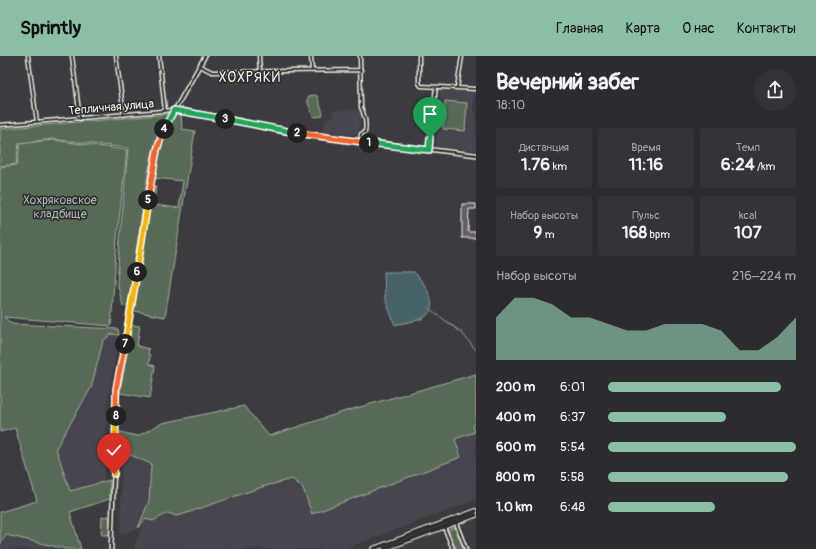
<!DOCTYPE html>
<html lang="ru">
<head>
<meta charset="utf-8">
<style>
  :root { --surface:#2c2c30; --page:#343438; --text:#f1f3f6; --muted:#a6a7ab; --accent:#8abfa5 }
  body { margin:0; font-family:Pangolin,sans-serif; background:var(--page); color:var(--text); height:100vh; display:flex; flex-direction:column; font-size:15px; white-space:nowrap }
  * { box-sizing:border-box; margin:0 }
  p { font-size:13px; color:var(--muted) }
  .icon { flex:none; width:22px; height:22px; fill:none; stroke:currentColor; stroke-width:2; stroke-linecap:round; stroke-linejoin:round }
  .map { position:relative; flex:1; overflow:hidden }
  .drawer { display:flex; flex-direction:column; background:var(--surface); width:340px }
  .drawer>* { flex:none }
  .pin { position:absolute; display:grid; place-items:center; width:34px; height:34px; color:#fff; margin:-41px -17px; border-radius:50% 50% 50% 0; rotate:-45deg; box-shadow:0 0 4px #0007 }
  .pin .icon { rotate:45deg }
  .km { position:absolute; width:20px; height:20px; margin:-10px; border-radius:50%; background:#222; color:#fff; font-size:11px; line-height:20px; text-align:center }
  .round { display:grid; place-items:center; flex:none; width:42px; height:42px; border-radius:21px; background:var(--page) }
  .head { display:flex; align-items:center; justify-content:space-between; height:68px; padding:0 20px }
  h1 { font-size:22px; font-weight:800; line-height:30px }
  .figures { display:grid; grid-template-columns:repeat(3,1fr); gap:6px; height:68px; padding:4px 20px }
  .figures div { display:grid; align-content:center; border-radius:4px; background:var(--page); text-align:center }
  .figures b { font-size:17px; font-weight:800 }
  .figures small { font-size:11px; font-weight:400 }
  .figures p { font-size:11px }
  .chart { height:112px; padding:8px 20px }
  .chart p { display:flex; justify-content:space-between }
  .chart svg { width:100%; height:72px; margin-top:4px; fill:var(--accent); opacity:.7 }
  ul { padding:0 20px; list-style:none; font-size:13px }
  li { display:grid; grid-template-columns:64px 48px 1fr; align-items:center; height:30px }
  li i { height:10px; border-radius:5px; background:var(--accent) }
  header { display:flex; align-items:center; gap:24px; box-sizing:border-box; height:56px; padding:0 20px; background:var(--accent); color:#111 }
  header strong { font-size:19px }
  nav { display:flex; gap:22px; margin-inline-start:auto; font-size:14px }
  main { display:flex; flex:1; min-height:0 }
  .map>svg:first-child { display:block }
</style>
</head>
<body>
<header>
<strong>Sprintly</strong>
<nav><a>Главная</a><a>Карта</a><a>О нас</a><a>Контакты</a></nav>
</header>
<main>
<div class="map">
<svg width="476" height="493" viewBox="0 0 476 493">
  <rect width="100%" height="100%" fill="#3b3b40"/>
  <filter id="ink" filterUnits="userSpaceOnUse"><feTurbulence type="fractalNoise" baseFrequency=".025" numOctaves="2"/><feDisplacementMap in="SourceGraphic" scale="8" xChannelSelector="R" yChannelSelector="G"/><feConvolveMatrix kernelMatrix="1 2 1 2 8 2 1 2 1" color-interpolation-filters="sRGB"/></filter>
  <g filter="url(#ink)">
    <path fill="#47454d" d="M440 34 475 36 473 55 476 56V95L436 90Z
      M360 53 361 60 358 78 355 79 322 76 326 63 333 60 332 55Z
      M112 278 119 279 107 350 104 426 70 435 56 392 91 332 103 285Z
      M476 367V444L344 493H133L143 468 146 463 153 465 168 457 176 460 262 431 293 423 303 432 313 457 461 401 455 383 475 376 473 368Z
      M122 395 151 408 149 445 138 472 120 479Z
      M6 479 66 493H0V489Z"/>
    <path fill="#576b56" stroke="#a6ae9f" d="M315 39 317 40 323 57 322 60 316 61 313 60 307 44 309 40Z
      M445 45 467 47 465 75 443 73Z
      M176 56 181 57 182 73 195 75 165 261 134 255 153 130H156L154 149 179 152 183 125 154 122C159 99 162 75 176 56Z
      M170 58 158 76 148 116 128 250H123L117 227 120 182 128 92 53 83 19 87 16 108 0 110V73Z
      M53 84 127 94 117 182 111 270 4 261 12 268 118 273 119 279 112 278 103 285 91 332 56 392 70 435 110 424V443L70 456 81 493H66L6 479 0 489V456L37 445 15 372 0 376V111L17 109 20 88Z
      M132 269 140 270 137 290 149 293 148 298 150 299 149 308 155 310 150 342 120 337Z
      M476 318V367L473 369 475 376 455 383 461 401 312 458 303 432 292 423 262 431 181 459 176 460 168 457 153 465 146 463 138 472 149 445 151 408 122 395 119 376 138 380 162 367 244 350 269 380 346 355Z
      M108 460 110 463V477L108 479H103L101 478 102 461Z
      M455 471 464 493H456L448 474Z"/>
    <path fill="#466468" stroke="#8c9c9b" d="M384 216H414C424 227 441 249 425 261 419 265 402 267 395 269L385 243Z"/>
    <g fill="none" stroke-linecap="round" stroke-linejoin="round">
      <path stroke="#8c9c9b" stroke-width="1" d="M431 254 461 276 476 294"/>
    </g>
    <path fill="#645b6b" stroke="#f4f1e8" d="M462 148H476V153H469L468 176H476V182H462Z"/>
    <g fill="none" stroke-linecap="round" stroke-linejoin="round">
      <g stroke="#f4f1e8" stroke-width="5">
        <path id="minor" d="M28 0 37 66
          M72 0 80 63
          M116 0 124 59
          M159 0 165 55
          M259 0 260 16
          M311 0 312 15
          M419 0V27L421 30 476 33
          M200 10 212 16 361 14
          M457 32 462 0
          M0 69 174 54
          M360 85 361 78 365 76C367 66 364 59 361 51L360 0
          M429 93 436 31
          M456 467 466 493
          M444 471 453 493"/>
      </g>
      <g stroke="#f4f1e8" stroke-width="5.5">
        <path id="tertiary" d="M174 54 233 64 282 75 308 79 476 99
          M111 493 117 333 152 116 157 94 164 73 205 0"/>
      </g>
      <g stroke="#f4f1e8" stroke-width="6">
        <path id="primary" d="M373 493 476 455
          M384 493 476 459"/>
      </g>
      <use href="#minor" stroke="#2a2d2e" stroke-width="2"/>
      <use href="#tertiary" stroke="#2a2d2e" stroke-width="2.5"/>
      <use href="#primary" stroke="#2a2d2e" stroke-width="3.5"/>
    </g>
  </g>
  <g fill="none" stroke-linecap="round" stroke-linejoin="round" filter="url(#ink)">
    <g stroke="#fff" stroke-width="8">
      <path id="split-1" d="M369 87 429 94 430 82"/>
    </g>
    <g stroke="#fff" stroke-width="8">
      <path id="split-2" d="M297 77 369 87"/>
    </g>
    <g stroke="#fff" stroke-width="8">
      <path id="split-3" d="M225 63 297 77"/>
    </g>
    <g stroke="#fff" stroke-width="8">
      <path id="split-4" d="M164 73 174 54 225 63"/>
    </g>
    <g stroke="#fff" stroke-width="8">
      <path id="split-5" d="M148 144 157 94 164 73"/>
    </g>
    <g stroke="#fff" stroke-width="8">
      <path id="split-6" d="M137 216 148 144"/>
    </g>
    <g stroke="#fff" stroke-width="8">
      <path id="split-7" d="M125 288 137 216"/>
    </g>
    <g stroke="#fff" stroke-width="8">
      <path id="split-8" d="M116 360V333L125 288"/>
    </g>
    <g stroke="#fff" stroke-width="8">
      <path id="split-9" d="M114 418 116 360"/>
    </g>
    <use href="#split-1" stroke="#22a559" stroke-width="5"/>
    <use href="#split-2" stroke="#f0652b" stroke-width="5"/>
    <use href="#split-3" stroke="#22a559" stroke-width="5"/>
    <use href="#split-4" stroke="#22a559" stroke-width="5"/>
    <use href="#split-5" stroke="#f0652b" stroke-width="5"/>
    <use href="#split-6" stroke="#f5b400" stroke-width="5"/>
    <use href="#split-7" stroke="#f5b400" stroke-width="5"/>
    <use href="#split-8" stroke="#f0652b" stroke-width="5"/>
    <use href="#split-9" stroke="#f5b400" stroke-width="5"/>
  </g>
  <g text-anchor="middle" stroke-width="3" stroke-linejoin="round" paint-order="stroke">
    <g font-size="12" fill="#f4f1e8" stroke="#2a2d2e">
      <text transform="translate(111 51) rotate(-5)" y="4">Тепличная улица</text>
    </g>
    <g font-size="12" fill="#adb5a6" stroke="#2a2d2e">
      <text x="60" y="148">Хохряковское<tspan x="60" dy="14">кладбище</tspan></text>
    </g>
    <g font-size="14" letter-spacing="1" fill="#f4f1e8" stroke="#2a2d2e">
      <text x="250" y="26">ХОХРЯКИ</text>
    </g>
  </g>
</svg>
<div class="pin" style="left:430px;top:82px;background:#1e9e55"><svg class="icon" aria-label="arrive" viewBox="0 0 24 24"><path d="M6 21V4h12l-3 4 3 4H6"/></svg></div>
<div class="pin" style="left:114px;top:418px;background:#d93025"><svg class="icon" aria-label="check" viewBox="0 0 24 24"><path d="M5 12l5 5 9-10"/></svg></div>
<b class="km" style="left:369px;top:87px">1</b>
<b class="km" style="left:297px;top:77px">2</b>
<b class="km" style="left:225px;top:63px">3</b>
<b class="km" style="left:164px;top:73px">4</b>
<b class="km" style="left:148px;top:144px">5</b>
<b class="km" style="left:137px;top:216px">6</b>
<b class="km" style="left:125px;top:288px">7</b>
<b class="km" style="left:116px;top:360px">8</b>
</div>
<section class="drawer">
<div class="head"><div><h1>Вечерний забег</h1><p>18:10</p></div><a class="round"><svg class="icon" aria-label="share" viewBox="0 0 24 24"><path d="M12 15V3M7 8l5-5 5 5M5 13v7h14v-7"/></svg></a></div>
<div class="figures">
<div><p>Дистанция</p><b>1.76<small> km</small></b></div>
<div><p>Время</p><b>11:16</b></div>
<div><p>Темп</p><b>6:24<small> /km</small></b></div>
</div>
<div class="figures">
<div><p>Набор высоты</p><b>9<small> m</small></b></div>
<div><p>Пульс</p><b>168<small> bpm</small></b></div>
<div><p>kcal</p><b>107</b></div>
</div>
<div class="chart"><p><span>Набор высоты</span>216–224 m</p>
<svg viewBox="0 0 160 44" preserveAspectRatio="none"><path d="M0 44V18L10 6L20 6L30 10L40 18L50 18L60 22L70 26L80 26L90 22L100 22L110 22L120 26L130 38L140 38L150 30L160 18V44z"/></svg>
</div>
<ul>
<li><b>200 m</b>6:01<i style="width:92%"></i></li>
<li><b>400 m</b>6:37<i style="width:63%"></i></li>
<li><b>600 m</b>5:54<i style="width:100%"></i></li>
<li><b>800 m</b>5:58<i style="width:96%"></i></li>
<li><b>1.0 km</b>6:48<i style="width:57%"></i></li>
</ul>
</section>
</main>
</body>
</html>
